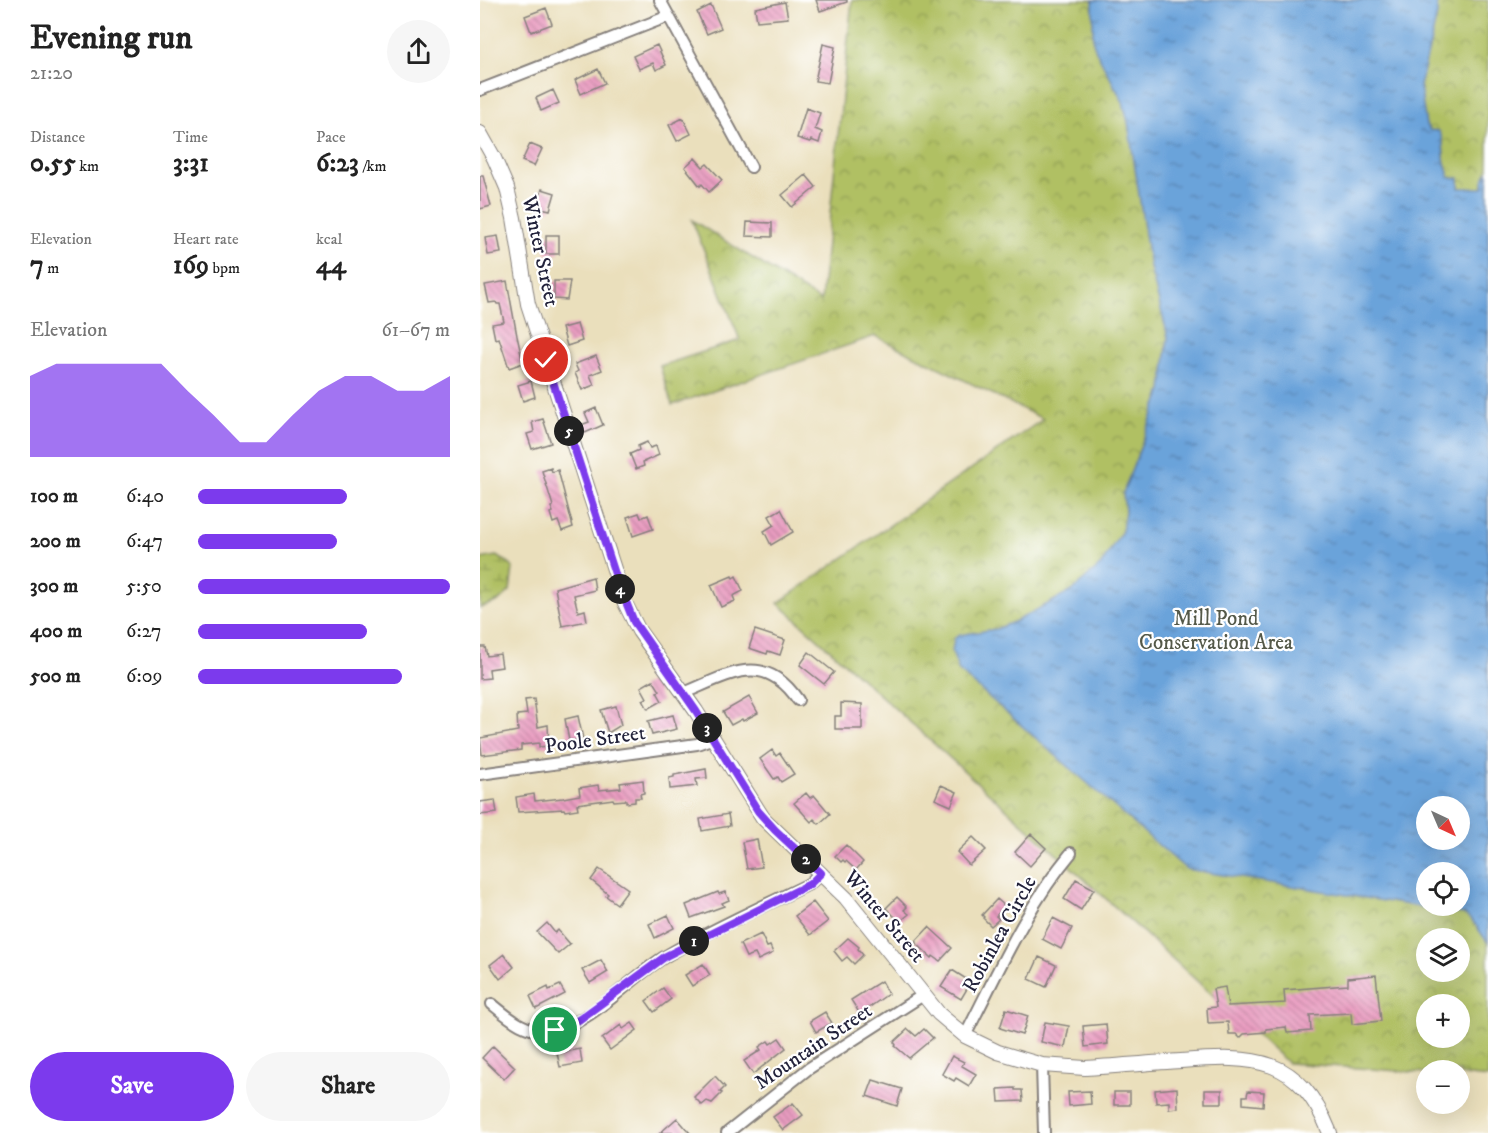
<!DOCTYPE html>
<html lang="en">
<head>
<meta charset="utf-8">
<style>
  :root { --surface:#fff; --page:#f6f6f6; --text:#222; --muted:#767676; --accent:#7c3aed }
  body { margin:0; font-family:"IM FELL DW Pica",serif; background:var(--page); color:var(--text); height:100vh; display:flex; flex-direction:column; font-size:22px; white-space:nowrap }
  * { box-sizing:border-box; margin:0 }
  p { font-size:20px; color:var(--muted) }
  .icon { flex:none; width:33px; height:33px; fill:none; stroke:currentColor; stroke-width:2; stroke-linecap:round; stroke-linejoin:round }
  .map { position:relative; flex:1; overflow:hidden }
  .panel { display:flex; flex-direction:column; background:var(--surface); width:480px }
  .panel>* { flex:none }
  .needle { width:39px; rotate:136deg }
  .buttons { position:absolute; left:936px; top:796px; display:grid; gap:12px }
  .buttons a { display:grid; place-items:center; width:54px; height:54px; border-radius:50%; background:var(--surface); box-shadow:0 6px 24px #0002; font-size:30px }
  .pin { position:absolute; display:grid; place-items:center; width:51px; height:51px; color:#fff; margin:-26px; border:3px solid #fff; border-radius:50%; box-shadow:0 2px 6px #0007 }
  .km { position:absolute; width:30px; height:30px; margin:-15px; border-radius:50%; background:#222; color:#fff; font-size:16px; line-height:30px; text-align:center }
  .round { display:grid; place-items:center; flex:none; width:63px; height:63px; border-radius:32px; background:var(--page) }
  .head { display:flex; align-items:center; justify-content:space-between; height:102px; padding:0 30px }
  h1 { font-size:33px; font-weight:800; line-height:45px }
  .stats { display:grid; grid-template-columns:repeat(3,1fr); gap:9px; height:102px; padding:6px 30px }
  .stats div { display:grid; align-content:center }
  .stats b { font-size:26px; font-weight:800 }
  .stats small { font-size:16px; font-weight:400 }
  .stats p { font-size:16px }
  .chart { height:168px; padding:12px 30px }
  .chart p { display:flex; justify-content:space-between }
  .chart svg { width:100%; height:108px; margin-top:6px; fill:var(--accent); opacity:.7 }
  .cta { display:flex; gap:12px; margin-top:auto; padding:12px 30px }
  .cta a { flex:1; height:69px; border-radius:36px; background:var(--accent); color:#fff; font-size:24px; font-weight:800; line-height:69px; text-align:center }
  .cta a+a { background:var(--page); color:var(--text) }
  ul { padding:0 30px; list-style:none; font-size:20px }
  li { display:grid; grid-template-columns:96px 72px 1fr; align-items:center; height:45px }
  li i { height:15px; border-radius:8px; background:var(--accent) }
  main { display:flex; flex:1; min-height:0 }
  .map>svg:first-child { display:block }
</style>
</head>
<body>
<main>
<section class="panel">
<div class="head"><div><h1>Evening run</h1><p>21:20</p></div><a class="round"><svg class="icon" aria-label="share" viewBox="0 0 24 24"><path d="M12 15V3M7 8l5-5 5 5M5 13v7h14v-7"/></svg></a></div>
<div class="stats">
<div><p>Distance</p><b>0.55<small> km</small></b></div>
<div><p>Time</p><b>3:31</b></div>
<div><p>Pace</p><b>6:23<small> /km</small></b></div>
</div>
<div class="stats">
<div><p>Elevation</p><b>7<small> m</small></b></div>
<div><p>Heart rate</p><b>169<small> bpm</small></b></div>
<div><p>kcal</p><b>44</b></div>
</div>
<div class="chart"><p><span>Elevation</span>61–67 m</p>
<svg viewBox="0 0 160 44" preserveAspectRatio="none"><path d="M0 44V11L10 6L20 6L30 6L40 6L50 6L60 17L70 27L80 38L90 38L100 27L110 17L120 11L130 11L140 17L150 17L160 11V44z"/></svg>
</div>
<ul>
<li><b>100 m</b>6:40<i style="width:59%"></i></li>
<li><b>200 m</b>6:47<i style="width:55%"></i></li>
<li><b>300 m</b>5:50<i style="width:100%"></i></li>
<li><b>400 m</b>6:27<i style="width:67%"></i></li>
<li><b>500 m</b>6:09<i style="width:81%"></i></li>
</ul>
<div class="cta"><a>Save</a><a>Share</a></div>
</section>
<div class="map">
<svg width="1008" height="1133" viewBox="0 0 1008 1133">
  <defs>
    <pattern id="wetland-marsh" width="20" height="14" patternUnits="userSpaceOnUse" patternTransform="scale(1.5)"><rect width="20" height="14" fill="#b0c063"/><path d="M1 5h8M5 5V1M11 12h8M15 12V8" fill="none" stroke="#8f9c53"/></pattern>
    <pattern id="park-crowns" width="20" height="18" patternUnits="userSpaceOnUse" patternTransform="scale(1.5)"><rect width="20" height="18" fill="#b0c063"/><path d="M2 6a3 3 0 1 1 6 0M12 15a3 3 0 1 1 6 0" fill="none" stroke="#8f9c53"/></pattern>
    <pattern id="water-ripples" width="26" height="14" patternUnits="userSpaceOnUse" patternTransform="scale(1.5)"><rect width="26" height="14" fill="#6ba3da"/><path d="M2 4q2-2 4 0t4 0M15 11q2-2 4 0t4 0" fill="none" stroke="#5884b2"/></pattern>
    <pattern id="building-back-hatch" width="6" height="6" patternUnits="userSpaceOnUse" patternTransform="scale(1.5)"><rect width="6" height="6" fill="#ea9dc1"/><path d="M-1 5l2 2M0 0l6 6M5-1l2 2" fill="none" stroke="#bd809e"/></pattern>
  </defs>
  <rect width="100%" height="100%" fill="#fff"/>
  <filter id="ink" filterUnits="userSpaceOnUse"><feTurbulence type="fractalNoise" baseFrequency=".0167" numOctaves="2"/><feDisplacementMap in="SourceGraphic" scale="12" xChannelSelector="R" yChannelSelector="G"/><feConvolveMatrix kernelMatrix="1 2 1 2 8 2 1 2 1" color-interpolation-filters="sRGB"/></filter>
  <filter id="wash" filterUnits="userSpaceOnUse"><feTurbulence type="fractalNoise" baseFrequency=".008" numOctaves="4" result="noise"/><feDisplacementMap in="SourceGraphic" scale="24" xChannelSelector="R" yChannelSelector="G"/><feGaussianBlur stdDeviation="1.35" result="paint"/><feColorMatrix in="noise" values="0 0 0 0 0 0 0 0 0 0 0 0 0 0 0 0 0 1.4 0 .05"/><feComposite in="paint" operator="in"/></filter>
  <g filter="url(#wash)">
    <rect width="100%" height="100%" fill="#eadfbc"/>
    <path fill="url(#wetland-marsh)" stroke="#69714f" stroke-width="1.5" d="M16 556 28 562 33 568 30 591 19 601 0 608V559Z"/>
    <path fill="url(#park-crowns)" stroke="#69714f" stroke-width="1.5" fill-rule="evenodd" d="M372 0H1008V1078L980 1075V1071H946V1073L808 1063 298 603 563 419 395 336 192 405 180 366 260 340 212 220 341 301ZM946 807H980V840H946ZM946 873H980V906H946ZM946 939H980V972H946ZM946 1005H980V1038H946Z"/>
    <path fill="url(#water-ripples)" stroke="#46628a" stroke-width="1.5" fill-rule="evenodd" d="M613 0H957V15L940 86 946 125 950 130 959 131C964 140 963 146 964 156 964 163 968 170 969 177L979 178V188H1003V181L1008 171V943L994 923 984 914 706 869 479 671 472 652 474 639 479 635 516 629 536 621 592 591 621 565 642 531 645 511 643 493 682 390 688 337 670 267 648 122 643 102 616 51 613 42ZM946 807H980V840H946ZM946 873H980V906H946Z"/>
    <g id="blocks">
      <path fill="url(#building-back-hatch)" d="M336 0H367V2L340 11Z
        M305 2 308 18 277 21 275 8Z
        M231 5 241 28 227 34 217 12Z
        M66 8 72 24 51 32 45 16Z
        M343 44 355 47 348 83 335 81Z
        M177 45 186 65 176 70 173 63 159 69 153 56Z
        M118 69 125 83 101 94 95 80Z
        M73 90 79 103 61 111 56 98Z
        M326 108 340 113 335 129 342 132 339 143 331 140 330 142 317 138Z
        M203 118 211 134 197 141 189 125Z
        M50 144 62 149 54 166 42 161Z
        M215 158 223 167 227 164 242 180 229 192 222 184 220 186 205 167Z
        M326 175 336 187 312 207 302 195Z
        M0 176H3L11 206 0 209Z
        M62 189 75 193 70 210 57 207Z
        M267 222 292 223V237L266 236Z
        M66 235H79V254H66Z
        M18 236 21 253 8 255 5 238Z
        M27 281 37 336 43 363 29 368 19 338 15 339 12 324 24 322 20 304H17L16 302 9 303 5 285Z
        M74 281H90L87 300 74 299Z
        M97 324 102 341 87 346 82 328Z
        M116 356 122 370 110 375 114 385 102 390 95 373 98 371 95 364Z
        M51 381 55 397 43 401 38 385Z
        M116 408 123 425 105 433 101 425 109 422 105 413Z
        M63 419 71 443 52 449 47 434 54 432 52 422Z
        M167 442 170 448 176 446 179 455 163 462 164 466 156 469 150 454 159 450 158 446Z
        M71 468 72 472 78 470 93 527 82 531 78 521 73 523 70 513 73 512 71 507 73 506 62 471Z
        M301 509 313 532 291 545 284 531 294 525 289 516Z
        M159 513 161 518 168 515 173 529 153 536 147 517Z
        M252 576 253 578 256 576 263 591 253 596 255 601 241 607 231 585Z
        M113 577 115 590 94 595 98 612 105 610 107 621 82 626 75 588Z
        M275 630 305 640 300 655 288 651 287 654 269 648Z
        M0 647H5L7 656 20 654 22 667 9 669 10 678 0 679Z
        M329 652 354 672 344 684 320 665Z
        M173 680 180 691 177 692 182 701 168 709 163 700 167 698 161 687Z
        M269 697 278 713 263 721 262 719 251 725 243 712Z
        M54 699 58 727 68 725 69 746 59 747V743L41 745V750L2 755 0 738 38 731 37 715 47 714 45 700Z
        M361 703 382 704V729H355V716H361Z
        M136 706 141 725 128 733 121 710Z
        M193 715 197 729 172 735 168 721Z
        M98 716 103 739 89 741 85 719Z
        M292 750 296 756 300 753 314 774 301 782 298 777 294 779 280 759Z
        M226 769 227 778 216 779 217 786 190 789 189 778 194 777V775Z
        M163 780 164 793 160 794 161 798H155V802L146 803V800L134 801 133 799 97 804 98 809 85 811 84 809 38 812 36 797 54 794 55 801 83 798 100 795 99 788 118 785 119 790 141 788 140 783Z
        M461 785 477 792 471 806 455 799Z
        M326 793 330 798 334 795 350 814 339 824 334 819 331 822 314 803Z
        M15 800 17 813 0 815V802Z
        M248 814 250 826 222 831 220 819Z
        M551 834 566 848 550 866 535 852Z
        M493 837 506 850 489 865 477 852Z
        M277 839 282 867 267 869 262 842Z
        M366 845 383 862 376 870 366 861 365 862 363 860 361 862 355 856Z
        M119 869 148 889 137 904 126 896 128 894 111 880Z
        M596 879 614 889 601 910 584 899Z
        M238 892 239 894 245 892 249 900 242 903 244 906 211 918 206 905Z
        M417 897 427 907 424 910 429 914 420 922 406 908Z
        M517 899 525 906 516 916 519 919 511 926 503 918 504 917 502 915Z
        M333 902 348 921 330 935 315 916Z
        M188 915 194 928 175 938 169 924Z
        M573 918 592 928 581 949 562 939Z
        M67 923 75 933 78 930 90 944 78 954 57 932Z
        M449 927 472 948 460 961 453 956 452 958 435 942Z
        M281 934 287 947 290 946 293 953 278 960 275 954 266 957 260 944Z
        M368 938 379 947 378 949 383 955 374 964 367 957 362 961 354 951Z
        M24 954 34 967 20 979 10 965Z
        M559 957 576 965 566 987 549 979Z
        M121 960 128 972 110 983 102 970Z
        M223 964 230 975 212 986 205 975Z
        M472 970 491 982 481 999 461 987Z
        M896 975 901 1021 872 1024 871 1013 830 1015 831 1031 807 1033 806 1027 786 1029V1032L764 1034 760 1038 756 1034H749L748 1022 728 1023 727 1008 736 1007 733 989 745 987 748 1006 805 1003 804 990 868 985V978Z
        M401 981 408 994 380 1014 371 1000Z
        M80 985 85 994 56 1009 50 996 68 987 69 990Z
        M183 988 191 999 174 1012 166 1001Z
        M526 1009 548 1016 542 1035 520 1028Z
        M345 1012 352 1023 336 1032 330 1021Z
        M565 1022 589 1026 585 1047 561 1042Z
        M152 1023 157 1030 130 1050 122 1039 141 1025 143 1029Z
        M626 1024 628 1044 605 1047 603 1026Z
        M428 1029 436 1036 444 1029 453 1038 429 1058 415 1046 416 1045 414 1042Z
        M299 1038 306 1048 273 1074 264 1061 281 1050 279 1047 288 1041 290 1044Z
        M13 1046 35 1067 24 1079 2 1058Z
        M100 1049 102 1063 80 1067 77 1053Z
        M472 1056 484 1062 482 1066 496 1074 489 1086 476 1078 474 1081 462 1074Z
        M235 1076 245 1087 240 1092 242 1093 232 1103 227 1101 222 1105 214 1097Z
        M393 1080 422 1089 417 1106 387 1096Z
        M535 1088V1090H542L543 1101 519 1102 518 1089Z
        M697 1088 698 1108 689 1109V1102L676 1103 675 1090Z
        M725 1090H742V1103H725Z
        M610 1091 611 1104 589 1106 588 1092Z
        M768 1091 784 1092 783 1106 763 1104V1096H767Z
        M634 1092H650V1105H634Z
        M313 1103 323 1115 303 1130 293 1117Z
        M197 1118 210 1133H180Z"/>
    </g>
  </g>
  <g filter="url(#ink)">
    <use href="#blocks" fill-opacity="0" stroke="#86807c" stroke-width="1.5"/>
    <g fill="none" stroke-linecap="round" stroke-linejoin="round">
      <g stroke="#86807c" stroke-width="14">
        <path id="minor" d="M180 0 271 167
          M0 90 189 16
          M204 693C248 675 284 650 318 700
          M0 774 217 744 234 738
          M12 1004C30 1019 47 1034 72 1031 110 1025 152 976 186 956 232 929 282 907 329 884L341 873
          M485 1036C517 974 546 907 591 853
          M562 1065 564 1133
          M247 1133 328 1069 443 995"/>
      </g>
      <g stroke="#86807c" stroke-width="16">
        <path id="tertiary" d="M0 133 14 158 27 188 34 218 48 304 145 603 159 631 216 711 283 818 366 898 459 1014 485 1036 518 1052 562 1065 605 1068C637 1066 669 1063 701 1061 775 1055 819 1056 850 1133"/>
      </g>
      <use href="#minor" stroke="#fff" stroke-width="10"/>
      <use href="#tertiary" stroke="#fff" stroke-width="14"/>
    </g>
  </g>
  <g fill="none" stroke-linecap="round" stroke-linejoin="round" filter="url(#ink)">
    <g stroke="#fff" stroke-width="12">
      <path id="route" d="M66 360 136 577 154 622 216 711 278 811 295 830 341 873 330 884 186 956 100 1019 90 1025 75 1030"/>
    </g>
    <use href="#route" stroke="#7c3aed" stroke-width="8"/>
  </g>
  <g text-anchor="middle" stroke-width="4.5" stroke-linejoin="round" paint-order="stroke">
    <g font-size="21" fill="#22223b" stroke="#fff">
      <text transform="translate(61 251) rotate(78)" y="7">Winter Street</text>
      <text transform="translate(115 739) rotate(-8)" y="7">Poole Street</text>
      <text transform="translate(405 916) rotate(50)" y="7">Winter Street</text>
      <text transform="translate(519 934) rotate(-61)" y="7">Robinlea Circle</text>
      <text transform="translate(333 1046) rotate(-34)" y="7">Mountain Street</text>
    </g>
    <g font-size="21" fill="#545949" stroke="#fff">
      <text x="736" y="625">Mill Pond<tspan x="736" dy="24">Conservation Area</tspan></text>
    </g>
  </g>
</svg>
<div class="buttons">
<a><svg class="needle" viewBox="-14 -14 28 28"><path d="M0-13l5 13h-10z" fill="#e53935"/><path d="M0 13l5-13h-10z" fill="#767676"/></svg></a>
<a><svg class="icon" aria-label="locate" viewBox="0 0 24 24"><circle cx="12" cy="12" r="6"/><path d="M12 2v4M12 18v4M2 12h4M18 12h4"/></svg></a>
<a><svg class="icon" aria-label="layers" viewBox="0 0 24 24"><path d="M12 4l9 5-9 5-9-5zM3 14l9 5 9-5"/></svg></a>
<a>+</a>
<a>−</a>
</div>
<div class="pin" style="left:75px;top:1030px;background:#1e9e55"><svg class="icon" aria-label="arrive" viewBox="0 0 24 24"><path d="M6 21V4h12l-3 4 3 4H6"/></svg></div>
<div class="pin" style="left:66px;top:360px;background:#d93025"><svg class="icon" aria-label="check" viewBox="0 0 24 24"><path d="M5 12l5 5 9-10"/></svg></div>
<b class="km" style="left:214px;top:941px">1</b>
<b class="km" style="left:326px;top:859px">2</b>
<b class="km" style="left:227px;top:728px">3</b>
<b class="km" style="left:140px;top:589px">4</b>
<b class="km" style="left:89px;top:431px">5</b>
</div>
</main>
</body>
</html>
